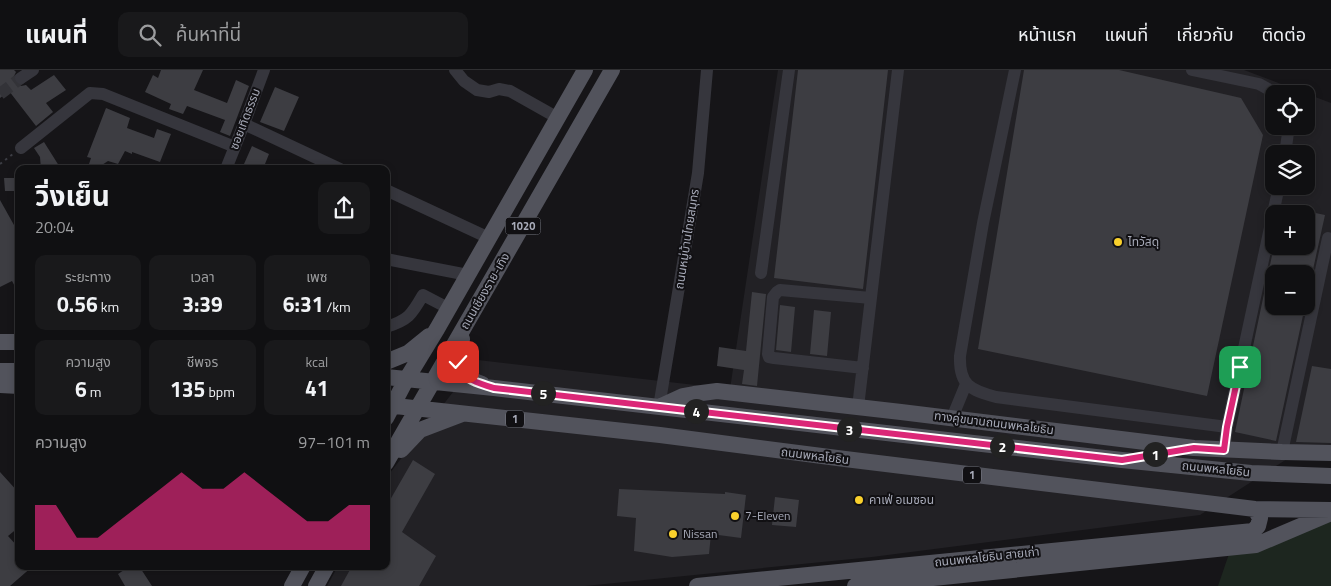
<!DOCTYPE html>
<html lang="th">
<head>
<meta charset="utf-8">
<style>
  :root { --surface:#101012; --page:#19191b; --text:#f1f3f6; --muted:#9c9d9f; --line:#303032; --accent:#db2777 }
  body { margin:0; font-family:"Titillium Web","Noto Sans Thai",sans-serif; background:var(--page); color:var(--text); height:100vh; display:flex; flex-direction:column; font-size:19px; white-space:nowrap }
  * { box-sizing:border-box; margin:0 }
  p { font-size:16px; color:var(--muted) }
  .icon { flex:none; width:28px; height:28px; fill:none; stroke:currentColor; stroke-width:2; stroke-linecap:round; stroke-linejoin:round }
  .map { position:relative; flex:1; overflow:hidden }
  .side { position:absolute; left:15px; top:95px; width:375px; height:405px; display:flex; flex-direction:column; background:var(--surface); border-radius:10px; box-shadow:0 2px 8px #0003,0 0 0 1px var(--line) }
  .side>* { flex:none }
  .controls { position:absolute; left:1265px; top:15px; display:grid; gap:10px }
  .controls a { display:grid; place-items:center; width:50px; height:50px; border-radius:10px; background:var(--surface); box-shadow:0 2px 8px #0003,0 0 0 1px var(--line); font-size:25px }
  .pin { position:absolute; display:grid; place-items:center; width:42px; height:42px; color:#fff; margin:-21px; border-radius:10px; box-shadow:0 2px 8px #0006 }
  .km { position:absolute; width:25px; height:25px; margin:-12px; border-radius:50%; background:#222; color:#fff; font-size:14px; line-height:25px; text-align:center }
  .round { display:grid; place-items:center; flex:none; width:52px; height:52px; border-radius:10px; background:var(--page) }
  .summary { display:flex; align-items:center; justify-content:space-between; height:85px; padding:0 20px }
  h1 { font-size:28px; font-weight:700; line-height:38px }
  .metrics { display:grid; grid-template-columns:repeat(3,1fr); gap:8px; height:85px; padding:5px 20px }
  .metrics div { display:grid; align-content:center; border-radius:10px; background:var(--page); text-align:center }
  .metrics b { font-size:21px; font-weight:700 }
  .metrics small { font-size:14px; font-weight:400 }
  .metrics p { font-size:14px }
  .chart { height:140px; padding:10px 20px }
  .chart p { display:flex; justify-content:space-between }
  .chart svg { width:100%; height:90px; margin-top:5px; fill:var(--accent); opacity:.7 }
  header { display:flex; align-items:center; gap:30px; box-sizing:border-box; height:70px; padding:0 25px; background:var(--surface); border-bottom:1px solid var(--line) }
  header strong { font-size:24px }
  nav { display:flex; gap:28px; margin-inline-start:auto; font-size:18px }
  .search { width:350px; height:45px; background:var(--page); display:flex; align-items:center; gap:12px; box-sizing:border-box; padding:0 18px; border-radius:10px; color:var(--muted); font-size:19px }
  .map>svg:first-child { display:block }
</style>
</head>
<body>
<header>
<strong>แผนที่</strong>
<div class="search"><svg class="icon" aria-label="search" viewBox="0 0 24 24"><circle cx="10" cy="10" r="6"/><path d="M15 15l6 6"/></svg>ค้นหาที่นี่</div>
<nav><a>หน้าแรก</a><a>แผนที่</a><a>เกี่ยวกับ</a><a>ติดต่อ</a></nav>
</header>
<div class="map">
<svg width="1331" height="516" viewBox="0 0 1331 516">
  <rect width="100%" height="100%" fill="#161518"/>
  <path fill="#222125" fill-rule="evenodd" d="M778 0H1244L1331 33V387H1290L1200 445 872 487 585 516H327L338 496H386V408L478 290 730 319ZM1274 24H1306V56H1274ZM1274 84H1306V116H1274ZM1274 144H1306V176H1274ZM1274 204H1306V236H1274Z"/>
  <path fill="#1d261f" d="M1331 443V516H1218L1231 478Z"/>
  <path fill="#3d3d42" d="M0 0H14L16 2 13 8 15 13 21 16 26 15 31 20 54 5 66 20 46 33 53 42 36 56 9 21 0 28Z
    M161 0H203L194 20 227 33 236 10 249 16 230 66 220 62 225 50 187 36 183 44 169 39 171 34 145 22 153 5 158 8Z
    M798 0H888L863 219 774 208Z
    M1024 0H1119L1241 28 1263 65 1207 326 978 279Z
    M275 17 299 27 284 61 260 52Z
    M106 38 130 48 127 58 154 68 157 59 171 64 160 92 132 82V84L125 81 118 94 108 91 102 95 89 94 91 88 87 87Z
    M44 72 61 99H41L40 87 34 78Z
    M252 76 269 84 263 99H255L244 94Z
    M4 108H19V121H5Z
    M0 130 19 164V224L12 211 0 217Z
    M1306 141 1325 145 1312 204H1274V236H1305L1276 371 1235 362 1274 176H1306Z
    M752 222 766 224 757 316 742 314 744 300 717 296 719 277 746 281Z
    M780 235 795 237 791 282 776 280Z
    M814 240 831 242 827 286 810 284Z
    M1312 296 1331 299V373L1296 372Z
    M413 390 435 404 402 462 436 486 419 516H341L352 496H386V437Z
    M0 402 19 423V457L8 466 19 478V496H33L10 516H0Z
    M619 419 725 424V422L746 425 741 468 711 464 709 484 672 487 634 481 636 448 617 446Z
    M775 427 799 430 796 457 772 455Z
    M130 496H139L152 516H125L118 504Z"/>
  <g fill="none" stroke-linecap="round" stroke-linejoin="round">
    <path stroke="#333338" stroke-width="12" stroke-dasharray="12 6" stroke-linecap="butt" d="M0 24 21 8"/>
    <path stroke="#3c3d44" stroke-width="2" stroke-dasharray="2.5 4" stroke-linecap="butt" d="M0 94 13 84"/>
    <path stroke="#36363d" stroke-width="12" d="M455 0 464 11 477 20 489 22 499 19 510 21 558 48
      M1015 0 983 153 960 286C959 315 970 320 996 327L1227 357
      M1192 0 1259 14 1277 24
      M21 8 33 0
      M244 54 340 99
      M21 78 90 23 103 24 235 77
      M1285 84 1289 56
      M226 99 244 54 264 0
      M386 120 489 168
      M386 189 468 205
      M761 203 789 0
      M386 257C409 250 412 244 423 225L448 238
      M863 298 774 288 769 287 768 284 773 227 777 222 780 220 871 228
      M659 337 698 103 707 0
      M858 337 898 0
      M952 348 966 314
      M1224 380 1227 357 1279 116
      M1282 382 1328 168"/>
    <path stroke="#52535c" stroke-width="16" d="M462 269C455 295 457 305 482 314
      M0 272H19
      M386 292 408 283 429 266
      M0 301H19
      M386 307 494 318 1122 390 1251 403 1331 406
      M0 315 19 316
      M386 335 660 365 845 389 1255 439 1331 440
      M659 337 683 326 694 324 717 321 901 342 1194 378 1282 382 1331 383
      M386 348 406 310 437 259 585 0
      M401 380 420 360 462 344
      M386 393 612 0
      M292 516 303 496
      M316 516 327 496
      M697 516 1253 461 1258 456 1260 448 1255 439
      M855 516 1256 475 1331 443"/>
  </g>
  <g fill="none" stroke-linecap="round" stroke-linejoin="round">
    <g stroke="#fff" stroke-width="10">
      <path id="route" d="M458 292C464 311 476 312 494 318L1122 390 1194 378 1224 380 1227 357 1240 297"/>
    </g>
    <use href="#route" stroke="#db2777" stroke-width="6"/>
  </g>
  <g fill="#f9d02c" stroke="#111013" stroke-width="2">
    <circle cx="1118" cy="172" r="5"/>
    <circle cx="859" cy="430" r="5"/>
    <circle cx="735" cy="446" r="5"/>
    <circle cx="673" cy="464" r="5"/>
  </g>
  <g text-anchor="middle" stroke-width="4" stroke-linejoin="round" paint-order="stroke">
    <g fill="#111013" stroke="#7a7c86" stroke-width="1">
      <rect x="505.5" y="147.5" width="35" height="17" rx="4"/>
      <rect x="506" y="340.5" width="18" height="17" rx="4"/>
      <rect x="963" y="396.5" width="18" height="17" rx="4"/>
    </g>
    <g font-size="11" font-weight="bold" fill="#a7aab8">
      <text x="523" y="160">1020</text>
      <text x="515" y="353">1</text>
      <text x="972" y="409">1</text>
    </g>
    <g font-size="12" fill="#a7aab8" stroke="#111013">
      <text transform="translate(245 49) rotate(-69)" y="4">ซอยเทิดธรรม</text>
      <text transform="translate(687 169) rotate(-81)" y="4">ถนนหมู่บ้านไทยสมุทร</text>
      <text transform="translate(485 221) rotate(-60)" y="4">ถนนเชียงราย-เทิง</text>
      <text transform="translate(994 353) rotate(7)" y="4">ทางคู่ขนานถนนพหลโยธิน</text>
      <text transform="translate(815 386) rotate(7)" y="4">ถนนพหลโยธิน</text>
      <text transform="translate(1216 399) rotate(6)" y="4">ถนนพหลโยธิน</text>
      <text transform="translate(987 487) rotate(-6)" y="4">ถนนพหลโยธิน สายเก่า</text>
    </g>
    <g font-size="12" fill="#a7aab8" stroke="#111013" text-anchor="start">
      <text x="1128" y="176">ไทวัสดุ</text>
      <text x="869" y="434">คาเฟ่ อเมซอน</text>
      <text x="745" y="450">7-Eleven</text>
      <text x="683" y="468">Nissan</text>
    </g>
  </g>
</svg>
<div class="controls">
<a><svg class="icon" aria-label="locate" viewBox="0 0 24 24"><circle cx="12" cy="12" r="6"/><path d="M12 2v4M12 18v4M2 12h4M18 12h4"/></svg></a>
<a><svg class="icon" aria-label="layers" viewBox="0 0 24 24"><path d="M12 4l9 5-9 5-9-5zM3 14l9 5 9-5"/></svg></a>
<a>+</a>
<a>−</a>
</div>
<div class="pin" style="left:1240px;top:297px;background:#1e9e55"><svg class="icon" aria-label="arrive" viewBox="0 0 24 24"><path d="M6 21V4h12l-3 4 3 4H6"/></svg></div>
<div class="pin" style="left:458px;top:292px;background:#d93025"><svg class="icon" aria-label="check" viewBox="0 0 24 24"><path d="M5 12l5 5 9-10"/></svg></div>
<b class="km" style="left:1155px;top:384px">1</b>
<b class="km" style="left:1002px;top:376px">2</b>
<b class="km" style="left:849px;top:359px">3</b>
<b class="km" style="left:696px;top:341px">4</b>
<b class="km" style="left:543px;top:323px">5</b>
<section class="side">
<div class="summary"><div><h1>วิ่งเย็น</h1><p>20:04</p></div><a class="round"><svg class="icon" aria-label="share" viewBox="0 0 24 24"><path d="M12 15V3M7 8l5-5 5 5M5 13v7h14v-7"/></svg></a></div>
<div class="metrics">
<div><p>ระยะทาง</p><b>0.56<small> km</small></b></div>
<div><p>เวลา</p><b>3:39</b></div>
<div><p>เพซ</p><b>6:31<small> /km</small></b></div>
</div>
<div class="metrics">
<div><p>ความสูง</p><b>6<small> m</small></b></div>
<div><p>ชีพจร</p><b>135<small> bpm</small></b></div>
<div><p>kcal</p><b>41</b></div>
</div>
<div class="chart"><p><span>ความสูง</span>97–101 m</p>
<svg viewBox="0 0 160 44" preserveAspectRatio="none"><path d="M0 44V22L10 22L20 38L30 38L40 30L50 22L60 14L70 6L80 14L90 14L100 6L110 14L120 22L130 30L140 30L150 22L160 22V44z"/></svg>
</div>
</section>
</div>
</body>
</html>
